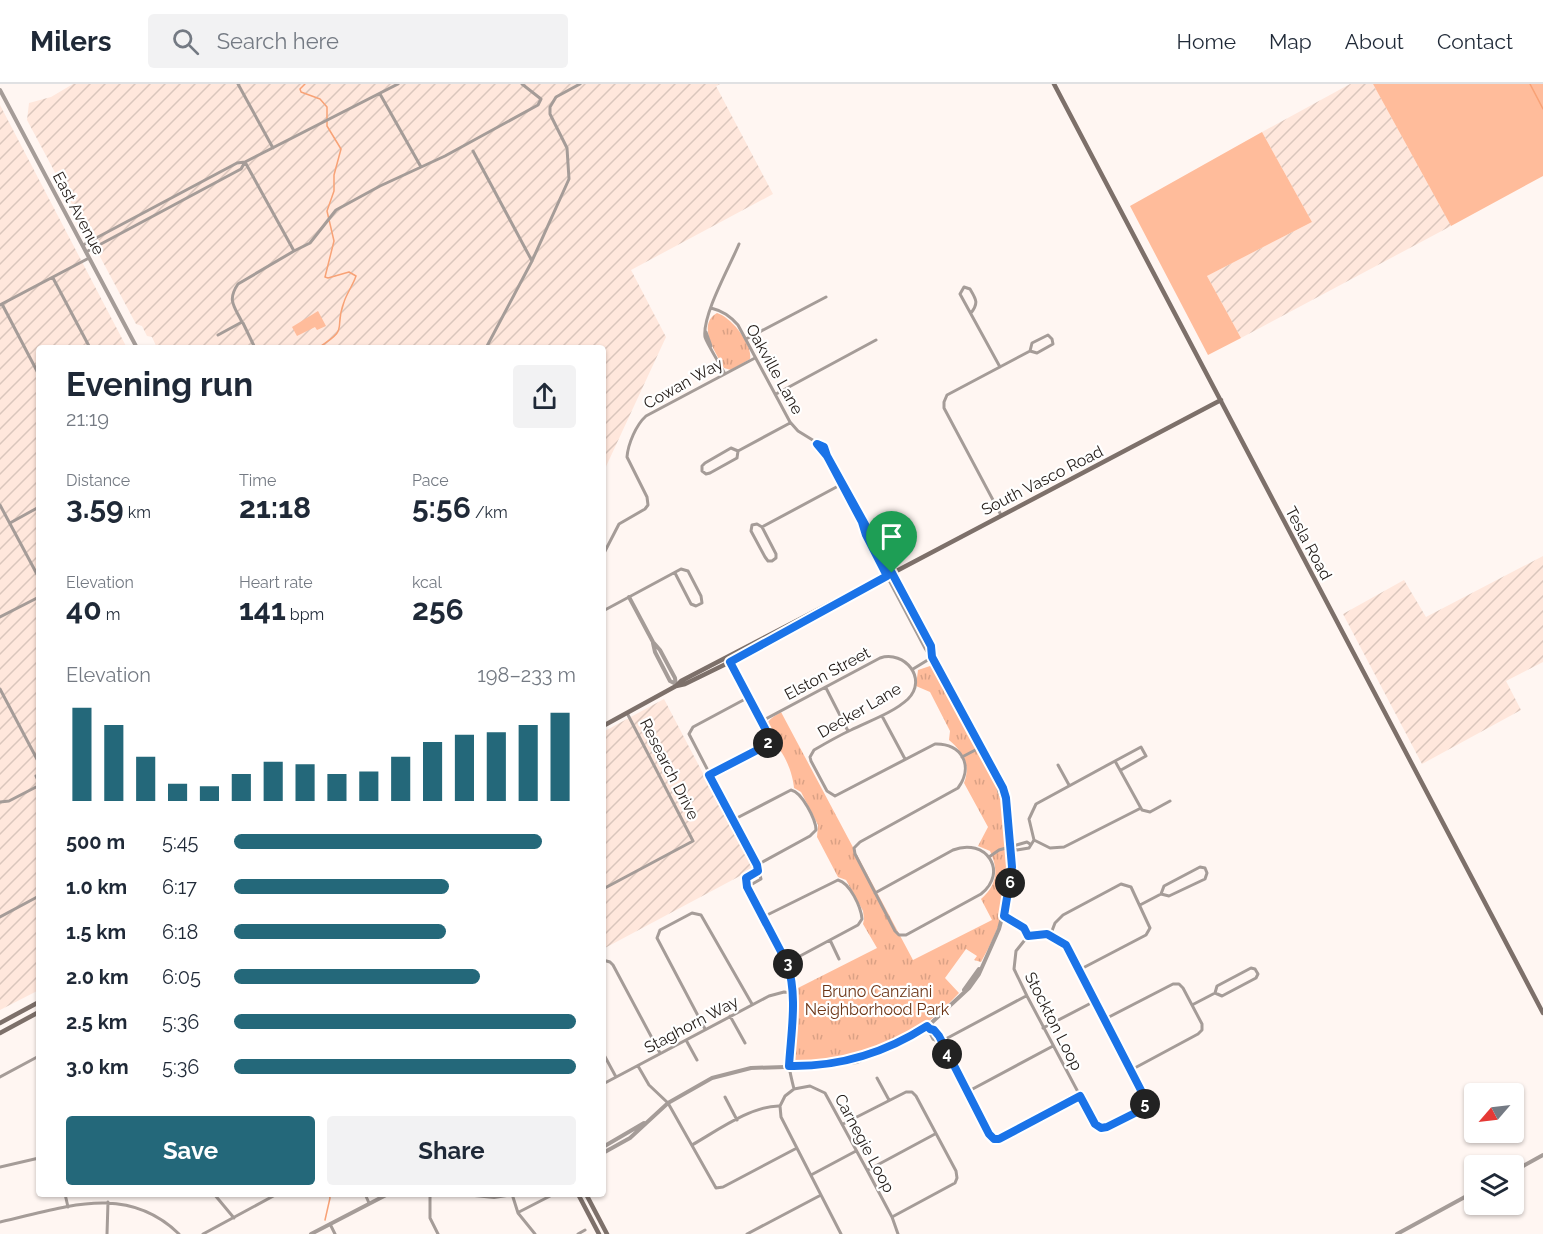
<!DOCTYPE html>
<html lang="en">
<head>
<meta charset="utf-8">
<style>
  :root { --surface:#fff; --page:#f2f2f3; --text:#1f2937; --muted:#747a83; --line:#e0e1e3; --accent:#24687a }
  body { margin:0; font-family:Raleway,sans-serif; background:var(--page); color:var(--text); height:100vh; display:flex; flex-direction:column; font-size:22px; white-space:nowrap }
  * { box-sizing:border-box; margin:0 }
  p { font-size:20px; color:var(--muted) }
  .icon { flex:none; width:33px; height:33px; fill:none; stroke:currentColor; stroke-width:2; stroke-linecap:round; stroke-linejoin:round }
  .map { position:relative; flex:1; overflow:hidden }
  .drawer { position:absolute; left:36px; top:261px; width:570px; height:852px; display:flex; flex-direction:column; background:var(--surface); border-radius:6px; box-shadow:0 2px 4px #0004 }
  .drawer>* { flex:none }
  .needle { width:39px; rotate:242deg }
  .buttons { position:absolute; left:1464px; top:999px; display:grid; gap:12px }
  .buttons a { display:grid; place-items:center; width:60px; height:60px; border-radius:6px; background:var(--surface); box-shadow:0 2px 4px #0004; font-size:30px }
  .pin { position:absolute; display:grid; place-items:center; width:51px; height:51px; color:#fff; margin:-62px -26px; border-radius:50% 50% 50% 0; rotate:-45deg; box-shadow:0 0 6px #0007 }
  .pin .icon { rotate:45deg }
  .km { position:absolute; width:30px; height:30px; margin:-15px; border-radius:50%; background:#222; color:#fff; font-size:16px; line-height:30px; text-align:center }
  .round { display:grid; place-items:center; flex:none; width:63px; height:63px; border-radius:6px; background:var(--page) }
  .summary { display:flex; align-items:center; justify-content:space-between; height:102px; padding:0 30px }
  h1 { font-size:33px; font-weight:700; line-height:45px }
  .metrics { display:grid; grid-template-columns:repeat(3,1fr); gap:9px; height:102px; padding:6px 30px }
  .metrics div { display:grid; align-content:center }
  .metrics b { font-size:30px; font-weight:700 }
  .metrics small { font-size:16px; font-weight:400 }
  .metrics p { font-size:16px }
  .chart { height:168px; padding:12px 30px }
  .chart p { display:flex; justify-content:space-between }
  .chart svg { width:100%; height:108px; margin-top:6px; stroke:var(--accent); stroke-width:6 }
  .primary-button { display:flex; gap:12px; margin-top:auto; padding:12px 30px }
  .primary-button a { flex:1; height:69px; border-radius:6px; background:var(--accent); color:#fff; font-size:24px; font-weight:700; line-height:69px; text-align:center }
  .primary-button a+a { background:var(--page); color:var(--text) }
  ul { padding:0 30px; list-style:none; font-size:20px }
  li { display:grid; grid-template-columns:96px 72px 1fr; align-items:center; height:45px }
  li i { height:15px; border-radius:8px; background:var(--accent) }
  header { display:flex; align-items:center; gap:36px; box-sizing:border-box; height:84px; padding:0 30px; background:var(--surface); border-bottom:2px solid var(--line) }
  header strong { font-size:28px }
  nav { display:flex; gap:33px; margin-inline-start:auto; font-size:21px }
  .search { width:420px; height:54px; background:var(--page); display:flex; align-items:center; gap:15px; box-sizing:border-box; padding:0 21px; border-radius:6px; color:var(--muted); font-size:22px }
  .map>svg:first-child { display:block }
</style>
</head>
<body>
<header>
<strong>Milers</strong>
<div class="search"><svg class="icon" aria-label="search" viewBox="0 0 24 24"><circle cx="10" cy="10" r="6"/><path d="M15 15l6 6"/></svg>Search here</div>
<nav><a>Home</a><a>Map</a><a>About</a><a>Contact</a></nav>
</header>
<div class="map">
<svg width="1543" height="1150" viewBox="0 0 1543 1150">
  <defs>
    <pattern id="industrial-furrows" width="10" height="10" patternUnits="userSpaceOnUse" patternTransform="scale(1.5)"><rect width="10" height="10" fill="#ffe7dc"/><path d="M-1 1l2-2M0 10L10 0M9 11l2-2" fill="none" stroke="#dac6bc"/></pattern>
    <pattern id="park-tufts" width="24" height="20" patternUnits="userSpaceOnUse" patternTransform="scale(1.5)"><rect width="24" height="20" fill="#ffbc9b"/><path d="M3 7l-1-3M5 7V3M7 7l1-3M15 17l-1-3M17 17v-4M19 17l1-3" fill="none" stroke="#daa185"/></pattern>
  </defs>
  <rect width="100%" height="100%" fill="#fff6f2"/>
  <path fill="url(#industrial-furrows)" d="M73 0H720L716 2 773 110 631 186 666 253 603 389V264H157L152 253 147 252 142 242 136 240 27 36 29 19 51 13Z
    M1350 0H1373L1451 142 1241 254 1207 192 1312 138 1262 48Z
    M0 21 127 264H39V906L0 926Z
    M1543 472V578L1506 597 1521 626 1422 680 1343 530 1404 496 1426 533Z
    M664 615 753 785 603 865V648Z"/>
  <path fill="#ffbc9b" d="M1373 0H1543V92L1451 142Z
    M1262 48 1312 138 1207 192 1241 254 1208 271 1130 122Z
    M318 227 326 242 317 246 315 243 297 252 292 243Z"/>
  <path fill="url(#park-tufts)" d="M717 229C731 233 753 260 750 275L731 286 724 284C716 269 696 241 717 229Z
    M933 581 938 586C961 630 989 674 1004 723 1006 732 1009 745 1009 755 1009 761 1006 768 1007 773 1015 807 998 848 981 878L974 876 977 872 966 865 945 894 959 909C935 935 905 958 871 969 863 971 855 971 848 974 832 979 814 981 797 979L794 974V906L877 864 863 840 864 835 863 827 846 796 838 793 817 753 818 741 801 708 794 704C793 690 784 665 771 658 769 638 761 640 781 628L913 876 992 836 981 815C997 801 999 786 990 767L978 762 988 743 964 699C971 681 963 668 949 656L950 647 930 608 916 602 918 586Z"/>
  <g fill="none" stroke-linecap="round" stroke-linejoin="round">
    <path stroke="#f8a276" stroke-width="1.5" d="M305 0 300 5 301 8 320 15 327 23V42L341 65 334 91V107L327 127 334 157 325 193 328 194 349 188 356 192C353 201 347 209 344 218 333 247 351 243 318 264
      M1530 0 1543 25
      M325 1136 330 1114 329 1110"/>
    <path stroke="#a59c98" stroke-width="3" d="M238 0 273 64
      M380 10 421 83
      M473 67 532 177
      M245 78 294 167 310 159 336 126 380 102 445 72 538 21 541 15 522 0
      M83 161 237 79 245 78 398 0
      M86 168 241 85 245 78
      M53 194 90 264
      M2 220 39 291
      M0 221 89 174
      M711 224C723 227 730 232 738 241L790 338 798 347 824 363 842 400 762 443 757 440 752 441 751 447 765 473 768 477H772L776 474V470L762 443
      M971 229C979 219 976 215 970 205L964 203 960 210 1000 283
      M243 239 255 264
      M706 248 711 262
      M218 251 242 238C234 222 227 216 238 200L294 167
      M746 255 826 213
      M486 264 532 177 569 95 567 64 550 30V23L556 13 580 0
      M725 290C721 282 706 258 705 253 702 231 730 182 739 160
      M776 310 876 256
      M738 367 731 364 705 379 702 382V387L706 390 710 389 737 374 738 367 790 339
      M0 421 39 494
      M1001 431 944 324V318L947 311 1030 267 1037 269 1053 260 1052 255 1048 251 1032 259 1030 267
      M10 439 39 423
      M603 471 619 440 645 425 648 421 647 413 627 373C628 360 636 341 646 332L755 274
      M603 527 681 485 688 487 701 512 702 519 696 522 691 520 675 489
      M0 533 39 513
      M913 585 931 574
      M826 604 848 647
      M0 605 39 679
      M882 632 905 675
      M762 637 880 574C905 566 928 595 908 615 893 629 869 637 851 646 838 652 826 659 814 666L810 673 811 677 827 707 835 712 935 660C962 659 974 682 958 704L860 758 854 764 855 770 895 847 899 851H906L981 810C1009 788 986 753 953 766L875 809
      M962 673 981 663
      M1115 677 1141 663 1146 672 1121 686
      M1058 681 1069 701
      M709 691 765 662 769 654 762 637 730 578
      M0 718 9 717 38 702 39 699 36 692
      M1141 724 1064 763 1050 764 1034 756 1029 735 1036 720 1115 677 1142 726 1150 728 1170 717
      M733 736 791 706C802 708 816 736 816 746L810 752 757 781
      M1012 763 1017 766 1029 764 1034 756
      M989 773 999 766 1027 758 1030 760
      M758 787 745 794 747 803 787 879C799 913 787 947 789 982 790 989 792 997 794 1005
      M747 803 761 795 757 781 689 650 693 643 749 613
      M603 805 693 757 627 629
      M1140 821 1161 810 1169 812 1205 795 1207 789 1205 784 1200 783 1164 802 1161 810
      M1004 832 1024 844 1028 852
      M0 833 39 812
      M763 833 838 796C850 799 861 823 862 835L858 841 787 879
      M1047 850 1066 861 1145 1014V1020L1141 1026 1104 1044 1098 1043 1095 1040 1027 912 1014 885 1016 867 1028 852Z
      M1050 852 1055 839 1063 831 1121 800 1131 803 1150 844 1146 851 1079 886
      M830 856 839 875
      M603 876 610 878 613 881 660 969
      M1192 921 1215 909 1222 912 1256 894 1258 890 1255 885 1251 884 1217 902 1215 909
      M730 932 745 959
      M1105 935 1173 900H1179L1183 904 1202 940V946L1198 950 1131 986
      M928 942 930 946H934L939 952 989 1050 994 1055H999L1080 1012
      M1043 944 1095 917
      M705 945 657 854 660 846 692 829 701 831 752 920
      M930 946V949L933 955 940 958
      M686 956 697 976
      M940 958 1026 912
      M603 969 616 993
      M638 982 649 1001 668 1019 716 1104 723 1103 795 1065
      M0 993 39 972
      M877 994 889 1016
      M603 1000 769 912 784 908 792 909
      M967 1008 1053 962
      M725 1013 737 1036
      M843 1040 906 1008H912L916 1012 956 1087 957 1094 955 1099 892 1133
      M692 1061C715 1048 752 1021 780 1022
      M0 1083 39 1074
      M868 1086 935 1050
      M811 1091 856 1067
      M65 1110 68 1123
      M214 1110 234 1134
      M365 1110 369 1119
      M430 1110V1134L438 1150
      M512 1110 518 1129 535 1150
      M519 1128 554 1110
      M0 1138C63 1124 126 1098 179 1150
      M330 1140 335 1150
      M107 1150 108 1118
      M203 1150 277 1110
      M578 1150 585 1146
      M747 1150 821 1111
      M841 1150 781 1033 780 1022 785 1012 794 1005 810 1002 825 1009 867 1086 892 1133 898 1150"/>
    <path stroke="#a59c98" stroke-width="4" d="M0 6 137 264
      M842 400 862 438 871 449 931 562 932 572
      M629 513 653 558 660 566 675 594 676 602
      M653 559 655 568 670 597 674 599
      M998 698 999 707 1006 722
      M964 906 979 885
      M842 979 848 975 869 971
      M603 1063 644 1039
      M603 1069 630 1054 668 1019 712 994 751 984 816 982 857 978 901 958 928 942 969 904 979 890 999 845 1009 807 1012 783 1009 740 1003 704 945 594 926 565 890 497 866 451 862 438
      M1514 1087 1543 1071
      M465 1110 494 1113 514 1110
      M311 1150 388 1110
      M1397 1150 1474 1108"/>
    <path stroke="#7d706a" stroke-width="4.5" d="M1054 0 1543 929
      M676 602 685 600 730 578 865 504
      M603 642 676 602 681 597 856 506 887 492 1221 316
      M0 939 39 918
      M0 949 39 928
      M578 1110 599 1150
      M586 1110 607 1150"/>
  </g>
  <g fill="none" stroke-linecap="round" stroke-linejoin="round">
    <g stroke="#fff" stroke-width="12">
      <path id="route" d="M892 489 827 372 817 360 824 363 827 372 862 438 866 451 887 492 730 578 768 650V659L765 662 709 691 757 781 758 787 746 794 747 803 787 879C798 911 791 948 789 982 840 983 885 969 927 942L930 945 934 946 939 952 989 1050 994 1055H999L1080 1012 1095 1040 1101 1044 1107 1043 1141 1026 1145 1020V1014L1066 861 1047 850 1028 852 1024 844 1004 832 1012 783 1006 714 1003 704 932 573 931 562 892 489"/>
    </g>
    <use href="#route" stroke="#1a73e8" stroke-width="8"/>
  </g>
  <g text-anchor="middle" stroke-width="4.5" stroke-linejoin="round" paint-order="stroke">
    <g font-size="16" fill="#221b17" stroke="#fff">
      <text transform="translate(79 129) rotate(62)" y="6">East Avenue</text>
      <text transform="translate(775 285) rotate(61)" y="6">Oakville Lane</text>
      <text transform="translate(683 299) rotate(-29)" y="6">Cowan Way</text>
      <text transform="translate(1042 396) rotate(-27)" y="6">South Vasco Road</text>
      <text transform="translate(1309 459) rotate(62)" y="6">Tesla Road</text>
      <text transform="translate(827 589) rotate(-28)" y="6">Elston Street</text>
      <text transform="translate(859 626) rotate(-30)" y="6">Decker Lane</text>
      <text transform="translate(670 685) rotate(63)" y="6">Research Drive</text>
      <text transform="translate(1054 937) rotate(63)" y="6">Stockton Loop</text>
      <text transform="translate(691 940) rotate(-28)" y="6">Staghorn Way</text>
      <text transform="translate(865 1059) rotate(62)" y="6">Carnegie Loop</text>
    </g>
    <g font-size="16" fill="#6c3516" stroke="#fff">
      <text x="877" y="913">Bruno Canziani<tspan x="877" dy="18">Neighborhood Park</tspan></text>
    </g>
  </g>
</svg>
<div class="buttons">
<a><svg class="needle" viewBox="-14 -14 28 28"><path d="M0-13l5 13h-10z" fill="#e53935"/><path d="M0 13l5-13h-10z" fill="#747a83"/></svg></a>
<a><svg class="icon" aria-label="layers" viewBox="0 0 24 24"><path d="M12 4l9 5-9 5-9-5zM3 14l9 5 9-5"/></svg></a>
</div>
<div class="pin" style="left:892px;top:489px;background:#1e9e55"><svg class="icon" aria-label="arrive" viewBox="0 0 24 24"><path d="M6 21V4h12l-3 4 3 4H6"/></svg></div>
<b class="km" style="left:768px;top:659px">2</b>
<b class="km" style="left:788px;top:880px">3</b>
<b class="km" style="left:947px;top:970px">4</b>
<b class="km" style="left:1145px;top:1020px">5</b>
<b class="km" style="left:1010px;top:799px">6</b>
<section class="drawer">
<div class="summary"><div><h1>Evening run</h1><p>21:19</p></div><a class="round"><svg class="icon" aria-label="share" viewBox="0 0 24 24"><path d="M12 15V3M7 8l5-5 5 5M5 13v7h14v-7"/></svg></a></div>
<div class="metrics">
<div><p>Distance</p><b>3.59<small> km</small></b></div>
<div><p>Time</p><b>21:18</b></div>
<div><p>Pace</p><b>5:56<small> /km</small></b></div>
</div>
<div class="metrics">
<div><p>Elevation</p><b>40<small> m</small></b></div>
<div><p>Heart rate</p><b>141<small> bpm</small></b></div>
<div><p>kcal</p><b>256</b></div>
</div>
<div class="chart"><p><span>Elevation</span>198–233 m</p>
<svg viewBox="0 0 160 44" preserveAspectRatio="none"><path d="M5 44V6M15 44V13M25 44V26M35 44V37M45 44V38M55 44V33M65 44V28M75 44V29M85 44V33M95 44V32M105 44V26M115 44V20M125 44V17M135 44V16M145 44V13M155 44V8"/></svg>
</div>
<ul>
<li><b>500 m</b>5:45<i style="width:90%"></i></li>
<li><b>1.0 km</b>6:17<i style="width:63%"></i></li>
<li><b>1.5 km</b>6:18<i style="width:62%"></i></li>
<li><b>2.0 km</b>6:05<i style="width:72%"></i></li>
<li><b>2.5 km</b>5:36<i style="width:100%"></i></li>
<li><b>3.0 km</b>5:36<i style="width:100%"></i></li>
</ul>
<div class="primary-button"><a>Save</a><a>Share</a></div>
</section>
</div>
</body>
</html>
